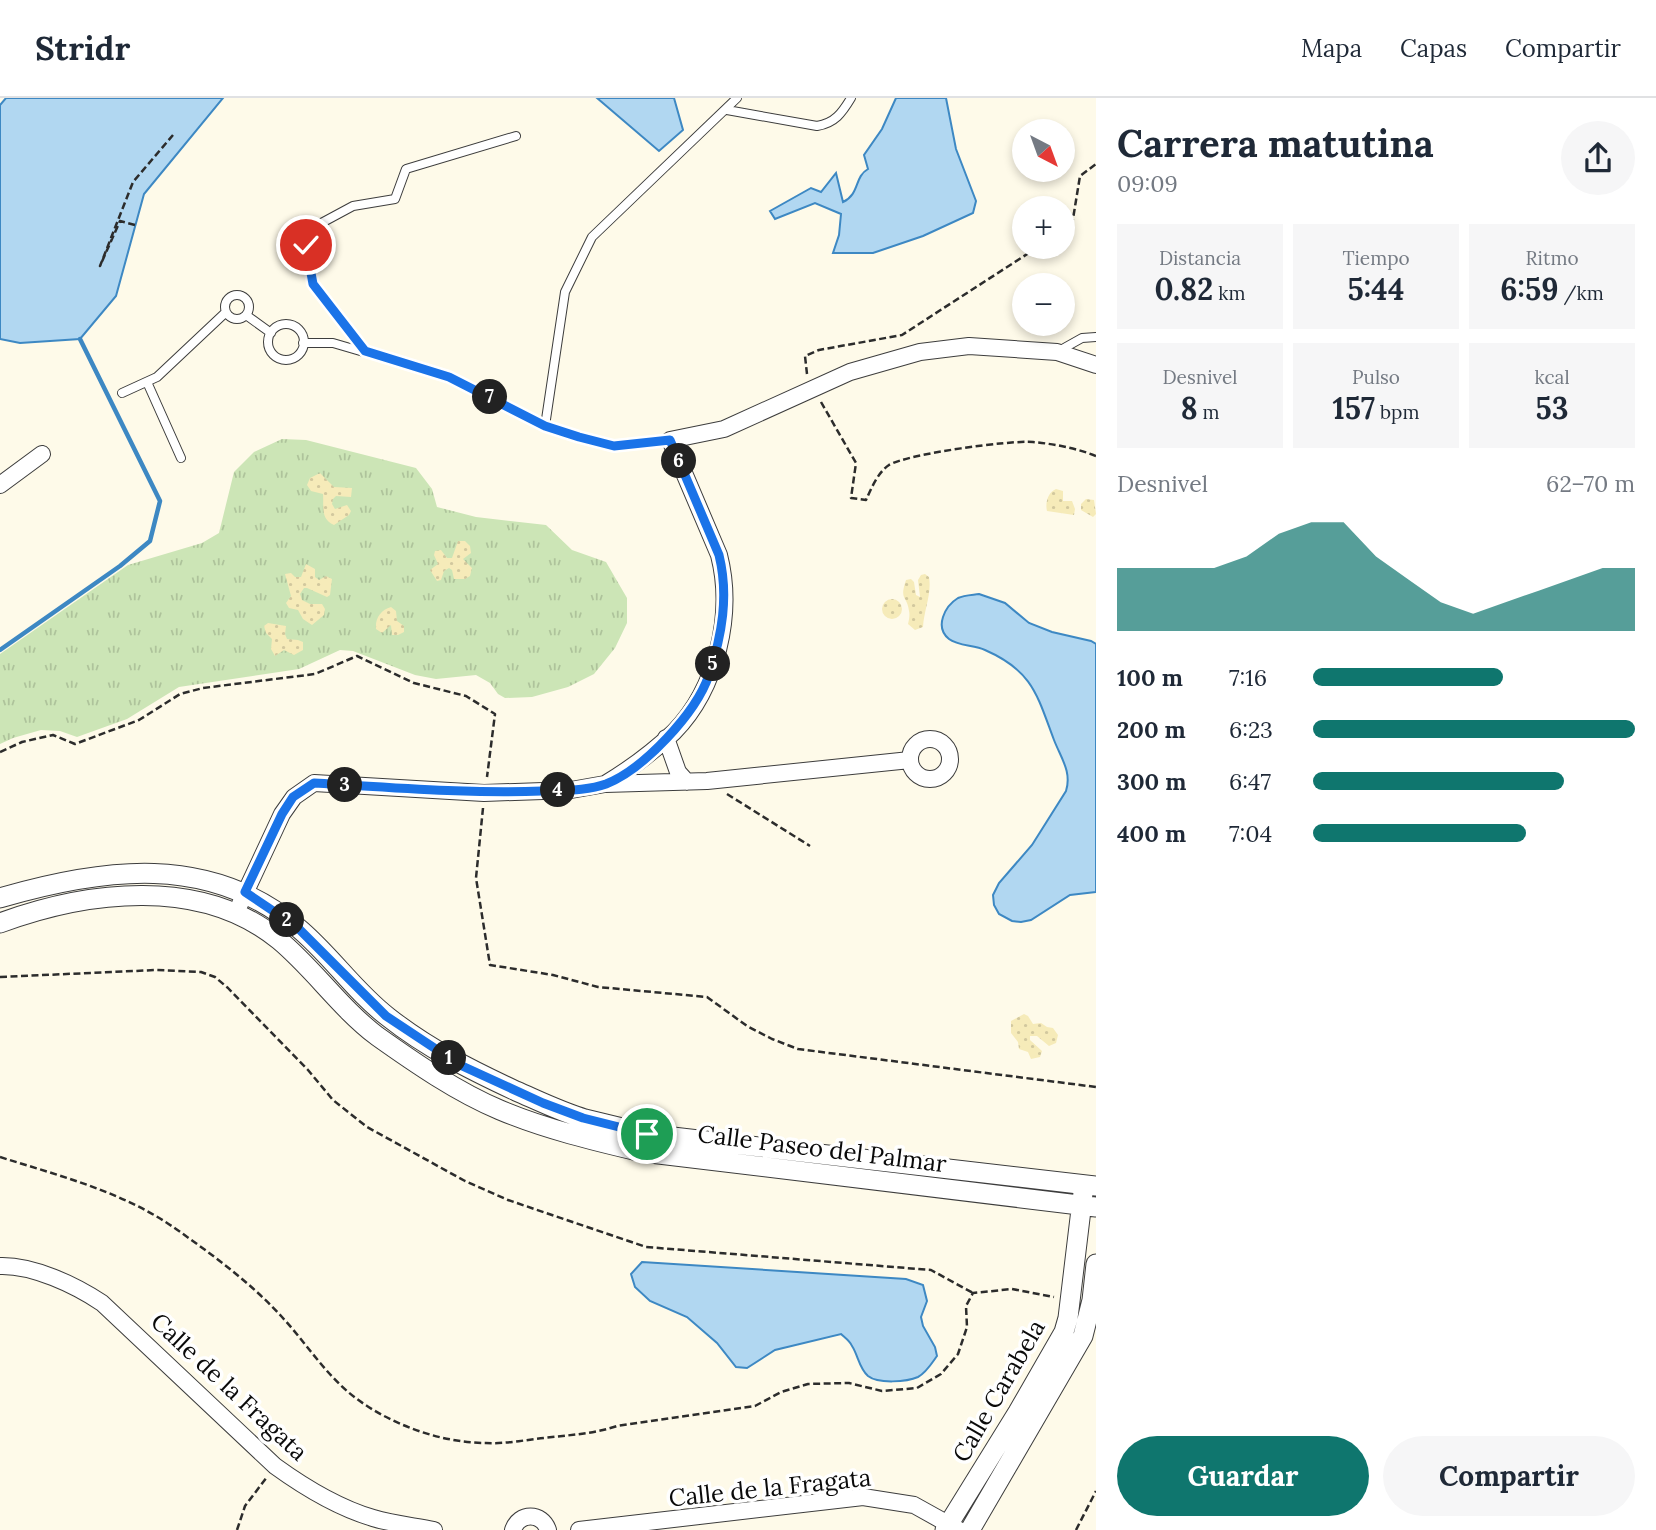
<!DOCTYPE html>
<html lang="es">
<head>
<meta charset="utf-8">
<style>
  :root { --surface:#fff; --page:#f6f6f7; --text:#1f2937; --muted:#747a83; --line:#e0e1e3; --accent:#0f766e }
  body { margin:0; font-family:Lora,serif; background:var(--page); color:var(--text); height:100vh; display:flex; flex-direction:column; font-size:26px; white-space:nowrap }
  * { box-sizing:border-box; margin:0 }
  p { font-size:23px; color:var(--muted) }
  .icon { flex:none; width:38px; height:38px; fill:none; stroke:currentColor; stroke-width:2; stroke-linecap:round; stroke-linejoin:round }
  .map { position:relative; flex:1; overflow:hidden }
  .details { display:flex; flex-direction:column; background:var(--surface); width:560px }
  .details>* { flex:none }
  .needle { width:46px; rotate:139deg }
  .fabs { position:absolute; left:1012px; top:21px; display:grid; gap:14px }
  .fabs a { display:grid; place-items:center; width:63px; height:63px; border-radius:50%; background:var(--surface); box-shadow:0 4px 10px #0003; font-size:35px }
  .pin { position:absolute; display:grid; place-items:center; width:60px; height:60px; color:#fff; margin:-30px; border:4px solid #fff; border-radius:50%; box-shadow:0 2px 7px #0007 }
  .km { position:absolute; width:35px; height:35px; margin:-18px; border-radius:50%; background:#222; color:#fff; font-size:19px; line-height:35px; text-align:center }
  .round { display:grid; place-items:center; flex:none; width:74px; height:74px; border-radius:37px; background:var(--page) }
  .summary { display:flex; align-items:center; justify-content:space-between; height:119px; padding:0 21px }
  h1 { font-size:38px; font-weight:700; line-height:52px }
  .stats { display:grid; grid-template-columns:repeat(3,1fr); gap:10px; height:119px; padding:7px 21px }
  .stats div { display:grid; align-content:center; border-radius:0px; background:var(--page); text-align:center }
  .stats b { font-size:30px; font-weight:700 }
  .stats small { font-size:19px; font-weight:400 }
  .stats p { font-size:19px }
  .chart { height:196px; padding:14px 21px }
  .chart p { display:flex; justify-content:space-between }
  .chart svg { width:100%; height:126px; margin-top:7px; fill:var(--accent); opacity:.7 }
  .primary-button { display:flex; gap:14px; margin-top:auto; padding:14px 21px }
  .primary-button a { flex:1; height:80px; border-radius:42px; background:var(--accent); color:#fff; font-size:28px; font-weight:700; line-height:80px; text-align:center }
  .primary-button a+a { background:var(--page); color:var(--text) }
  ul { padding:0 21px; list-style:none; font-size:23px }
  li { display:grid; grid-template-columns:112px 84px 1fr; align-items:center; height:52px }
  li i { height:18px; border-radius:9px; background:var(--accent) }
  header { display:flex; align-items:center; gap:42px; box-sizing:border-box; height:98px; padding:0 35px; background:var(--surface); border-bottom:2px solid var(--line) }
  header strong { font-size:33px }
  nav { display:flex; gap:38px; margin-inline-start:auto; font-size:24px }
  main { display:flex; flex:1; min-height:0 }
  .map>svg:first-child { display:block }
</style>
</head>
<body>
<header>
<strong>Stridr</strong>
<nav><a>Mapa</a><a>Capas</a><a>Compartir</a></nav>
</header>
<main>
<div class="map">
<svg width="1096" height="1432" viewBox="0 0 1096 1432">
  <defs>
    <pattern id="grass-tufts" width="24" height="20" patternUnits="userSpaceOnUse" patternTransform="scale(1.75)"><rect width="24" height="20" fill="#cce5b6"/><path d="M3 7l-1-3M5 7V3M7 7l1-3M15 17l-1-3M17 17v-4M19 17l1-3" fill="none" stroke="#aec39b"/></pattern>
    <pattern id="sand-dots" width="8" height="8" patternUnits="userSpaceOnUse" patternTransform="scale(1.75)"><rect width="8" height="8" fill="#f6ebb9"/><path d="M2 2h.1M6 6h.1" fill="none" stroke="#d2c89e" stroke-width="1.8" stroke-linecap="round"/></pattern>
  </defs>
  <rect width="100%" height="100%" fill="#fefae9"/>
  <path fill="url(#grass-tufts)" d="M282 341 306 342 416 370 432 391 437 409 476 419 546 427 572 452 606 464 627 500V525L615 550 594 576 568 589 532 599 505 600 498 596 490 585 476 577 436 581 415 577 353 553 340 552 299 571 179 589 127 621 77 639 60 633 41 632 13 640 0 646V556L128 467 202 445 219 435 234 374 254 354Z"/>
  <path fill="url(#sand-dots)" d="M320 375 334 389 352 390 351 399 336 398 333 401 332 406 335 411 347 407 351 413 349 417 334 427C320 421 324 408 323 396L311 393 307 387 310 380Z
    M1056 391 1063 393V403H1072L1075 411 1074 417 1047 413C1045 405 1048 394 1056 391Z
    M1086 401 1094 402 1096 416 1093 419 1081 412V406Z
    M458 443H465L470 448 471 455 463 461 472 470 470 478 465 481H454L452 472 449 470 444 473 441 482 437 483 430 472 438 466 434 457 435 453 441 452 447 460H452Z
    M306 466 315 471V479L319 482 326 478 332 481 330 497 327 499 307 490H304L300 496 302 502 310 506H322L325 511 324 517 312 527 303 521 298 512 289 510 286 505 291 498 285 476 291 475 295 479H301Z
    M921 477 925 476 929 479C932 495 924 512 923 529L915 532 908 526C909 522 910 517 909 513 907 497 899 503 906 482L911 481 914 484 916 497 920 499 918 482Z
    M882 511a10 10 0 1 1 20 0a10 10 0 1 1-20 0Z
    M391 509 396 513 397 523 404 528V534L398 537H392L391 527 382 535 376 531C375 520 381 512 391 509Z
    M268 525 286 528 285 536 287 541 298 542 303 544V552L294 557 284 552 275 558 271 551 272 541 266 535 264 528Z
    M1024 916 1028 918 1033 926 1041 925 1047 929 1053 930 1058 937 1056 945 1049 948 1037 938H1030V942L1042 953 1040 959 1031 961 1028 954 1019 951 1018 944 1011 935V923Z"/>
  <path fill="#b1d7f1" stroke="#3d88c3" stroke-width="2" d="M6 0H223L144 96 116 198 80 241 20 245 0 241V7Z
    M597 0H674L683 32 659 53Z
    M896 0H946L956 51 976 103 973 115 923 138 873 155H833L839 137 841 116 815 105 775 121 770 113 811 90 821 94 836 75 843 104C860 96 854 79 868 71L864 57 882 31Z
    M979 496 1005 505 1029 525 1052 534 1091 543 1096 546V794L1070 797 1031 822 1021 824 1012 823 999 816 994 807 993 797 999 785 1032 747 1066 693C1072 674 1061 660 1054 642 1037 597 1033 573 985 552 974 547 958 548 949 541 934 529 945 508 958 500 964 497 972 497 979 496Z
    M642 1164 906 1181 923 1187 927 1203 921 1219 923 1228 935 1249 937 1258C932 1265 926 1275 918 1279 907 1284 878 1286 868 1278 859 1270 858 1257 852 1248 850 1243 844 1239 841 1236L775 1252 747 1270 736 1269 717 1245 687 1219 650 1203 635 1189 631 1176Z"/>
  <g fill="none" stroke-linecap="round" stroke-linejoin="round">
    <path stroke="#3d88c3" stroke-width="4.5" d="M0 552 120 468 150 443 160 403 80 241"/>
    <g stroke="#3d3d3d" stroke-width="10">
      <path id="service" d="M727 12 817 28C835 25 842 15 851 0
        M225 209a12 12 0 1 1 24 0a12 12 0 1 1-24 0Z
        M246 217 271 235
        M268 244a18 18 0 1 1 36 0a18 18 0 1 1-36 0Z
        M303 245H333L449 279 545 328 579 339 614 348 670 342
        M365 253 313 186 307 147 314 129 353 108 395 101 406 71 516 38
        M1057 254 1082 240 1096 239
        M147 284 181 360
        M122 295 157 279 225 215
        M545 328 565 194 592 139 737 0"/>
    </g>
    <g stroke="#3d3d3d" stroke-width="18">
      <path id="minor" d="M0 387 42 356
        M666 640 678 674 687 684
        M910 661a20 20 0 1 1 40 0a20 20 0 1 1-40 0Z
        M605 686C630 671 653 654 674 634 717 590 734 516 719 457L670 342 724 331 850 274 920 254 969 248 1057 254 1096 267
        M240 806 282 716 294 699 314 685 484 695 571 692 605 686 707 683 910 662
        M0 1168C33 1167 75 1187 102 1205L275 1368C304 1389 339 1410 373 1420 393 1426 414 1428 434 1432
        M513 1432C519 1414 542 1414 548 1432
        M579 1432 863 1399 914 1407 959 1432"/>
    </g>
    <g stroke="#3d3d3d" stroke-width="21">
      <path id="tertiary" d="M0 800C103 770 209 755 297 829 330 856 354 893 388 919 427 950 471 972 516 993 539 1003 561 1014 585 1021 605 1026 626 1031 647 1036L1096 1088
        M0 825C87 793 201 778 279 842 314 871 340 910 377 938 415 965 457 994 500 1012 545 1031 595 1043 642 1054L1096 1109
        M945 1432 1018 1314 1064 1234 1068 1220 1083 1095
        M970 1432 1083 1238 1092 1202 1096 1166"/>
    </g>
    <path stroke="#2c2c2c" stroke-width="2.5" stroke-dasharray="7 3.5" stroke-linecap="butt" d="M135 127 120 123 100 168 133 84 173 37
      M1062 133 1072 127 1080 78 1096 66
      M807 276 805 258 819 252 902 237 1038 149
      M821 304 856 365 851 400 866 402C871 391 878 374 889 367 907 356 1010 342 1033 344 1054 346 1076 350 1096 358
      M0 654 22 644 53 637 75 646 139 622 180 596 203 590 315 576 357 558 414 585 466 598 495 616 487 679
      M727 696 810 748
      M483 710 476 780 490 867 553 877 598 889 707 899 747 928 772 941 798 951 1096 989
      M0 879 156 872 201 874 215 879 228 890 308 972 333 1002 367 1029 465 1083 508 1102 646 1149 931 1172 973 1195
      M0 1059C60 1078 124 1094 176 1131 213 1157 252 1186 282 1219 307 1246 327 1279 357 1301 392 1327 442 1345 486 1345 505 1346 525 1342 544 1340 569 1337 593 1336 617 1328L755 1308 781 1294 808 1286 849 1285 882 1293 917 1290 941 1276 958 1256 967 1229 966 1208 973 1195 1012 1191 1054 1199
      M237 1432 245 1408 267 1379
      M1076 1432 1096 1393"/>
    <use href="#service" stroke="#fff" stroke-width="8"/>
    <use href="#minor" stroke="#fff" stroke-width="16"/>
    <use href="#tertiary" stroke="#fff" stroke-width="19"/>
  </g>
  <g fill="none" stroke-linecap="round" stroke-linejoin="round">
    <g stroke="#fff" stroke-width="14">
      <path id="route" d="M306 147 313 186 365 253 449 279 545 328 579 339 614 348 670 342 719 457C729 498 722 537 709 577 696 615 644 671 606 686 587 693 562 692 542 693 466 696 391 689 314 685L293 699 282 716 245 794 297 829 386 918 460 967 543 1005 583 1020 647 1036"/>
    </g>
    <use href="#route" stroke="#1a73e8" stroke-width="9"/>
  </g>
  <g text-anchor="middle" stroke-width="7" stroke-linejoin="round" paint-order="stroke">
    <g font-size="24" fill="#0a0a0a" stroke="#fff">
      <text transform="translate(822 1051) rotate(7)" y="8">Calle Paseo del Palmar</text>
      <text transform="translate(229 1289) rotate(43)" y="8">Calle de la Fragata</text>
      <text transform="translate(999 1293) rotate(-60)" y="8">Calle Carabela</text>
      <text transform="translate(770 1390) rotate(-6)" y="8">Calle de la Fragata</text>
    </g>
  </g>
</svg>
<div class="fabs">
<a><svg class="needle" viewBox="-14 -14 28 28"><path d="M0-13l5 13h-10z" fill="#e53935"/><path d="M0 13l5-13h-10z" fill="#747a83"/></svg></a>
<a>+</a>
<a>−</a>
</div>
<div class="pin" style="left:647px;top:1036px;background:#1e9e55"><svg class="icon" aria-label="arrive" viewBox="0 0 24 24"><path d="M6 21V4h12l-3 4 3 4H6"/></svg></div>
<div class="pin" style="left:306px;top:147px;background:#d93025"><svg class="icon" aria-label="check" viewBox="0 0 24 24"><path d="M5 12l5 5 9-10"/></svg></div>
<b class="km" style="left:449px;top:960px">1</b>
<b class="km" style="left:287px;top:822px">2</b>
<b class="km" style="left:345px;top:687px">3</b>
<b class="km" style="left:558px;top:692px">4</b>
<b class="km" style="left:713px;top:566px">5</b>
<b class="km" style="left:679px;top:363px">6</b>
<b class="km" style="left:490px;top:299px">7</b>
</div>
<section class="details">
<div class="summary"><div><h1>Carrera matutina</h1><p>09:09</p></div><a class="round"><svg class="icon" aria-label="share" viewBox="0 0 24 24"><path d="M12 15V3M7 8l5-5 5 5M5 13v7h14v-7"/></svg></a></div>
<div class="stats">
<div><p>Distancia</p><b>0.82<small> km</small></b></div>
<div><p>Tiempo</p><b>5:44</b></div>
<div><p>Ritmo</p><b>6:59<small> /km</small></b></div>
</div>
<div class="stats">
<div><p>Desnivel</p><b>8<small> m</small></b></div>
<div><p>Pulso</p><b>157<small> bpm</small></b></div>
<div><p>kcal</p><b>53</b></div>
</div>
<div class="chart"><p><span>Desnivel</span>62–70 m</p>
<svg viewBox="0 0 160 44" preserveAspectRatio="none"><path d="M0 44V22L10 22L20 22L30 22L40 18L50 10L60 6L70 6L80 18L90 26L100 34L110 38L120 34L130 30L140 26L150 22L160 22V44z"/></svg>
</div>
<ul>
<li><b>100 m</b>7:16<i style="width:59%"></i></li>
<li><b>200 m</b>6:23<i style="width:100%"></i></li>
<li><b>300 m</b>6:47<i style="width:78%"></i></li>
<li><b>400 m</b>7:04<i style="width:66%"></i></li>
</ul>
<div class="primary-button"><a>Guardar</a><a>Compartir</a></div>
</section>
</main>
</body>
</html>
